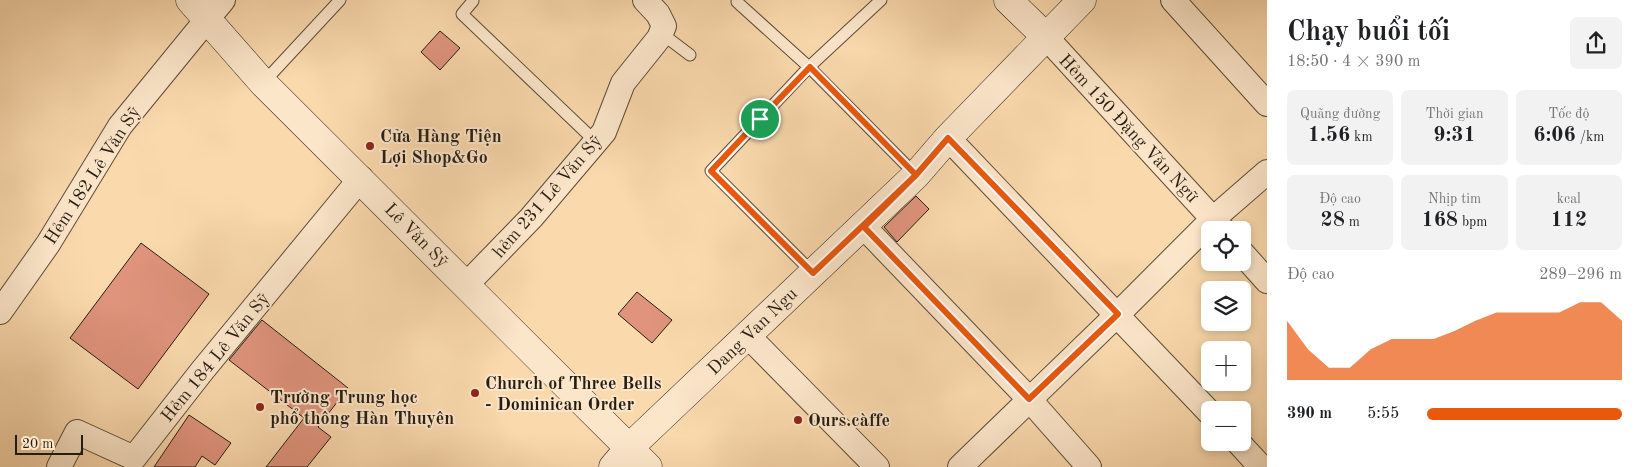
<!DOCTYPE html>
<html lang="vi">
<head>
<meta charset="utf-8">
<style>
  :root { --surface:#fff; --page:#f2f2f2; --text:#202124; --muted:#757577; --accent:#ea580c }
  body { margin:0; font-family:"Old Standard TT",serif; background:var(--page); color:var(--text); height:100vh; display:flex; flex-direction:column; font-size:19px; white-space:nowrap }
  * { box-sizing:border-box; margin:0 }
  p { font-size:16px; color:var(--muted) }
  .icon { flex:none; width:28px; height:28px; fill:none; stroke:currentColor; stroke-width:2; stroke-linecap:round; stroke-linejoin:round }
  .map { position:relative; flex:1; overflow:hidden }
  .drawer { display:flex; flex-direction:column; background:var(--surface); width:375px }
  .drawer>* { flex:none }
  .buttons { position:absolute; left:1201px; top:221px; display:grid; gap:10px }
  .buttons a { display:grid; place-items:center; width:50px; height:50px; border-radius:8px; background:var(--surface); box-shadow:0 2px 8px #0003; font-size:25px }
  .scale { position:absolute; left:15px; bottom:12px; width:68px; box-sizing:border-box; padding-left:5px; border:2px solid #261d13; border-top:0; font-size:14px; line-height:18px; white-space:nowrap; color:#261d13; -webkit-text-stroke:4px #fce6ca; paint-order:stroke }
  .pin { position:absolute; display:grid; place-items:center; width:42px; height:42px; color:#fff; margin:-21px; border:2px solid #fff; border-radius:50%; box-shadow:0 1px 5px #0007 }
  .round { display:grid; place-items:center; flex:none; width:52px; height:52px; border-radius:8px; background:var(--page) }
  .head { display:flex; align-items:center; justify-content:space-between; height:85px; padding:0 20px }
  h1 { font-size:28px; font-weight:700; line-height:38px }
  .figures { display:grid; grid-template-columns:repeat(3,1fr); gap:8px; height:85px; padding:5px 20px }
  .figures div { display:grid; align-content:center; border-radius:8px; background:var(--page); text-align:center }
  .figures b { font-size:21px; font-weight:700 }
  .figures small { font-size:14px; font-weight:400 }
  .figures p { font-size:14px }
  .chart { height:140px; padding:10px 20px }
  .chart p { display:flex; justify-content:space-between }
  .chart svg { width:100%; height:90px; margin-top:5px; fill:var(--accent); opacity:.7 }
  ul { padding:0 20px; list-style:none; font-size:16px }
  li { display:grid; grid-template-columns:80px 60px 1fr; align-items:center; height:38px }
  li i { height:12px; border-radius:6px; background:var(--accent) }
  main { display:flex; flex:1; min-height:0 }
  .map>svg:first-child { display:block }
</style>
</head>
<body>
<main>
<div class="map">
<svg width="1267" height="467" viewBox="0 0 1267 467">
  <rect width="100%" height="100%" fill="#fad9ad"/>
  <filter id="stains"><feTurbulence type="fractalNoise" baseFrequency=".004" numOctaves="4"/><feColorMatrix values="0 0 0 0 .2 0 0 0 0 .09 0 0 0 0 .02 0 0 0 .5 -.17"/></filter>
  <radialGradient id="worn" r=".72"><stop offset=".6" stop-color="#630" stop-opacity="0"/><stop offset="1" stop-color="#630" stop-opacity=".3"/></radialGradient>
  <path fill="#e0947d" stroke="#261d13" d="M440 31 460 48 440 70 421 52Z
    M916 196 929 209 897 242 884 227Z
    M141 243 209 294 138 389 70 338Z
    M637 292 672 320 652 343 618 314Z
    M262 320 348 388 318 427 331 437 307 467H266L304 418 229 360Z
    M189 415 231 443 215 465 202 456 195 467H154Z"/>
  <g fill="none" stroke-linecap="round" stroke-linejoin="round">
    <g stroke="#5b4c3a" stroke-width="13">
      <path id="lane" d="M473 1 462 14 596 142
        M737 2 809 67 916 175
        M661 33 690 55
        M263 83 340 0
        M813 273 711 171 809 67 881 0"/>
    </g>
    <g stroke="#5b4c3a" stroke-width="26">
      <path id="street" d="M1173 0 1267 104
        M1045 36 1223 230
        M948 138 1210 413
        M864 227 1029 399 1089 467
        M1242 253 1267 281
        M466 285 531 218 604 132 623 83 659 38 664 26 658 14 645 0
        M0 312 48 244 120 126 223 0
        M748 336 877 467
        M1238 442 1261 467
        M59 467 77 432 134 458 202 371 361 178
        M960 467 1118 314 1213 219 1267 172"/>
    </g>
    <g stroke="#261d13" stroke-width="29">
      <path id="secondary" d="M190 0 263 83 648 467
        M1008 0 1045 36
        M613 467 630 447 916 175 948 138 1082 0"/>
    </g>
    <use href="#lane" stroke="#fce6ca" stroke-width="11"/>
    <use href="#street" stroke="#fce6ca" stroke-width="24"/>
    <use href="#secondary" stroke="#fce6ca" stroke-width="28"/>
  </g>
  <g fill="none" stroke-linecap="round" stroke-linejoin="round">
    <g stroke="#fff" stroke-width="10">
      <path id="route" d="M760 119 711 171 813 273 916 175 948 138 1118 314 1029 399 864 227 916 175 810 67 760 119"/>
    </g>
    <use href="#route" stroke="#ea580c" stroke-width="6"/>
  </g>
  <g fill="#8f2418" stroke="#fce6ca" stroke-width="2">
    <circle cx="370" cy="146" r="5"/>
    <circle cx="475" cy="393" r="5"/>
    <circle cx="260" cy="407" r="5"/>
    <circle cx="798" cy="420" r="5"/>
  </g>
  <g text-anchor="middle" stroke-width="4" stroke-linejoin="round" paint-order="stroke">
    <g font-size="18" fill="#261d13" stroke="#fce6ca">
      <text transform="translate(1129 128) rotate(47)" y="6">Hẻm 150 Đặng Văn Ngữ</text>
      <text transform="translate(92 175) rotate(-57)" y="6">Hẻm 182 Lê Văn Sỹ</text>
      <text transform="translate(547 196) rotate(-49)" y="6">hẻm 231 Lê Văn Sỹ</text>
      <text transform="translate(417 235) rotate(45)" y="6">Lê Văn Sỹ</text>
      <text transform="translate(752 331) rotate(-44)" y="6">Dang Van Ngu</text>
      <text transform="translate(215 357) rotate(-51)" y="6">Hẻm 184 Lê Văn Sỹ</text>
    </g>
    <g font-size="18" font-weight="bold" fill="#261d13" stroke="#fce6ca" text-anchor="start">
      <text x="380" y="142">Cửa Hàng Tiện<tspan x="380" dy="21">Lợi Shop&amp;Go</tspan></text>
      <text x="485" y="389">Church of Three Bells<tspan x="485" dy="21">- Dominican Order</tspan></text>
      <text x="270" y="403">Trường Trung học<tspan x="270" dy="21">phổ thông Hàn Thuyên</tspan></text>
      <text x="808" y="426">Ours.càffe</text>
    </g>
  </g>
  <rect width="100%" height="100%" filter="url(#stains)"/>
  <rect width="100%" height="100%" fill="url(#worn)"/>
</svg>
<div class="buttons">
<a><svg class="icon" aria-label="locate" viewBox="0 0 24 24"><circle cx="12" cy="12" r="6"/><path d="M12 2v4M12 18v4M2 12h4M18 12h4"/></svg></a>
<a><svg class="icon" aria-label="layers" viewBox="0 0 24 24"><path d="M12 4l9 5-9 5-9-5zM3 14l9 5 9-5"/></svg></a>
<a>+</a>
<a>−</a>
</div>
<div class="scale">20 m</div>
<div class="pin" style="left:760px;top:119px;background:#1e9e55"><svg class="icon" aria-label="arrive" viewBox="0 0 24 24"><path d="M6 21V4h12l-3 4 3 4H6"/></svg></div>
</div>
<section class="drawer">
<div class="head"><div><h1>Chạy buổi tối</h1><p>18:50 · 4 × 390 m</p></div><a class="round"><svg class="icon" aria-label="share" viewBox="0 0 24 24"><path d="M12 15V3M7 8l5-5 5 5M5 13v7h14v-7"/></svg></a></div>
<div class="figures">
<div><p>Quãng đường</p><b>1.56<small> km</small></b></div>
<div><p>Thời gian</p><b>9:31</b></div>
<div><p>Tốc độ</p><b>6:06<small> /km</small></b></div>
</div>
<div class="figures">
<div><p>Độ cao</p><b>28<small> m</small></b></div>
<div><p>Nhịp tim</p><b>168<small> bpm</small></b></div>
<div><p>kcal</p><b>112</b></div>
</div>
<div class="chart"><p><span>Độ cao</span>289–296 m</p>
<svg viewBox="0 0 160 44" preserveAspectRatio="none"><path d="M0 44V15L10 29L20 38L30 38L40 29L50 24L60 24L70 24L80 20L90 15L100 11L110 11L120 11L130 11L140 6L150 6L160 15V44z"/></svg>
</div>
<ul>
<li><b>390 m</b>5:55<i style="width:100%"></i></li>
</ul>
</section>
</main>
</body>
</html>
